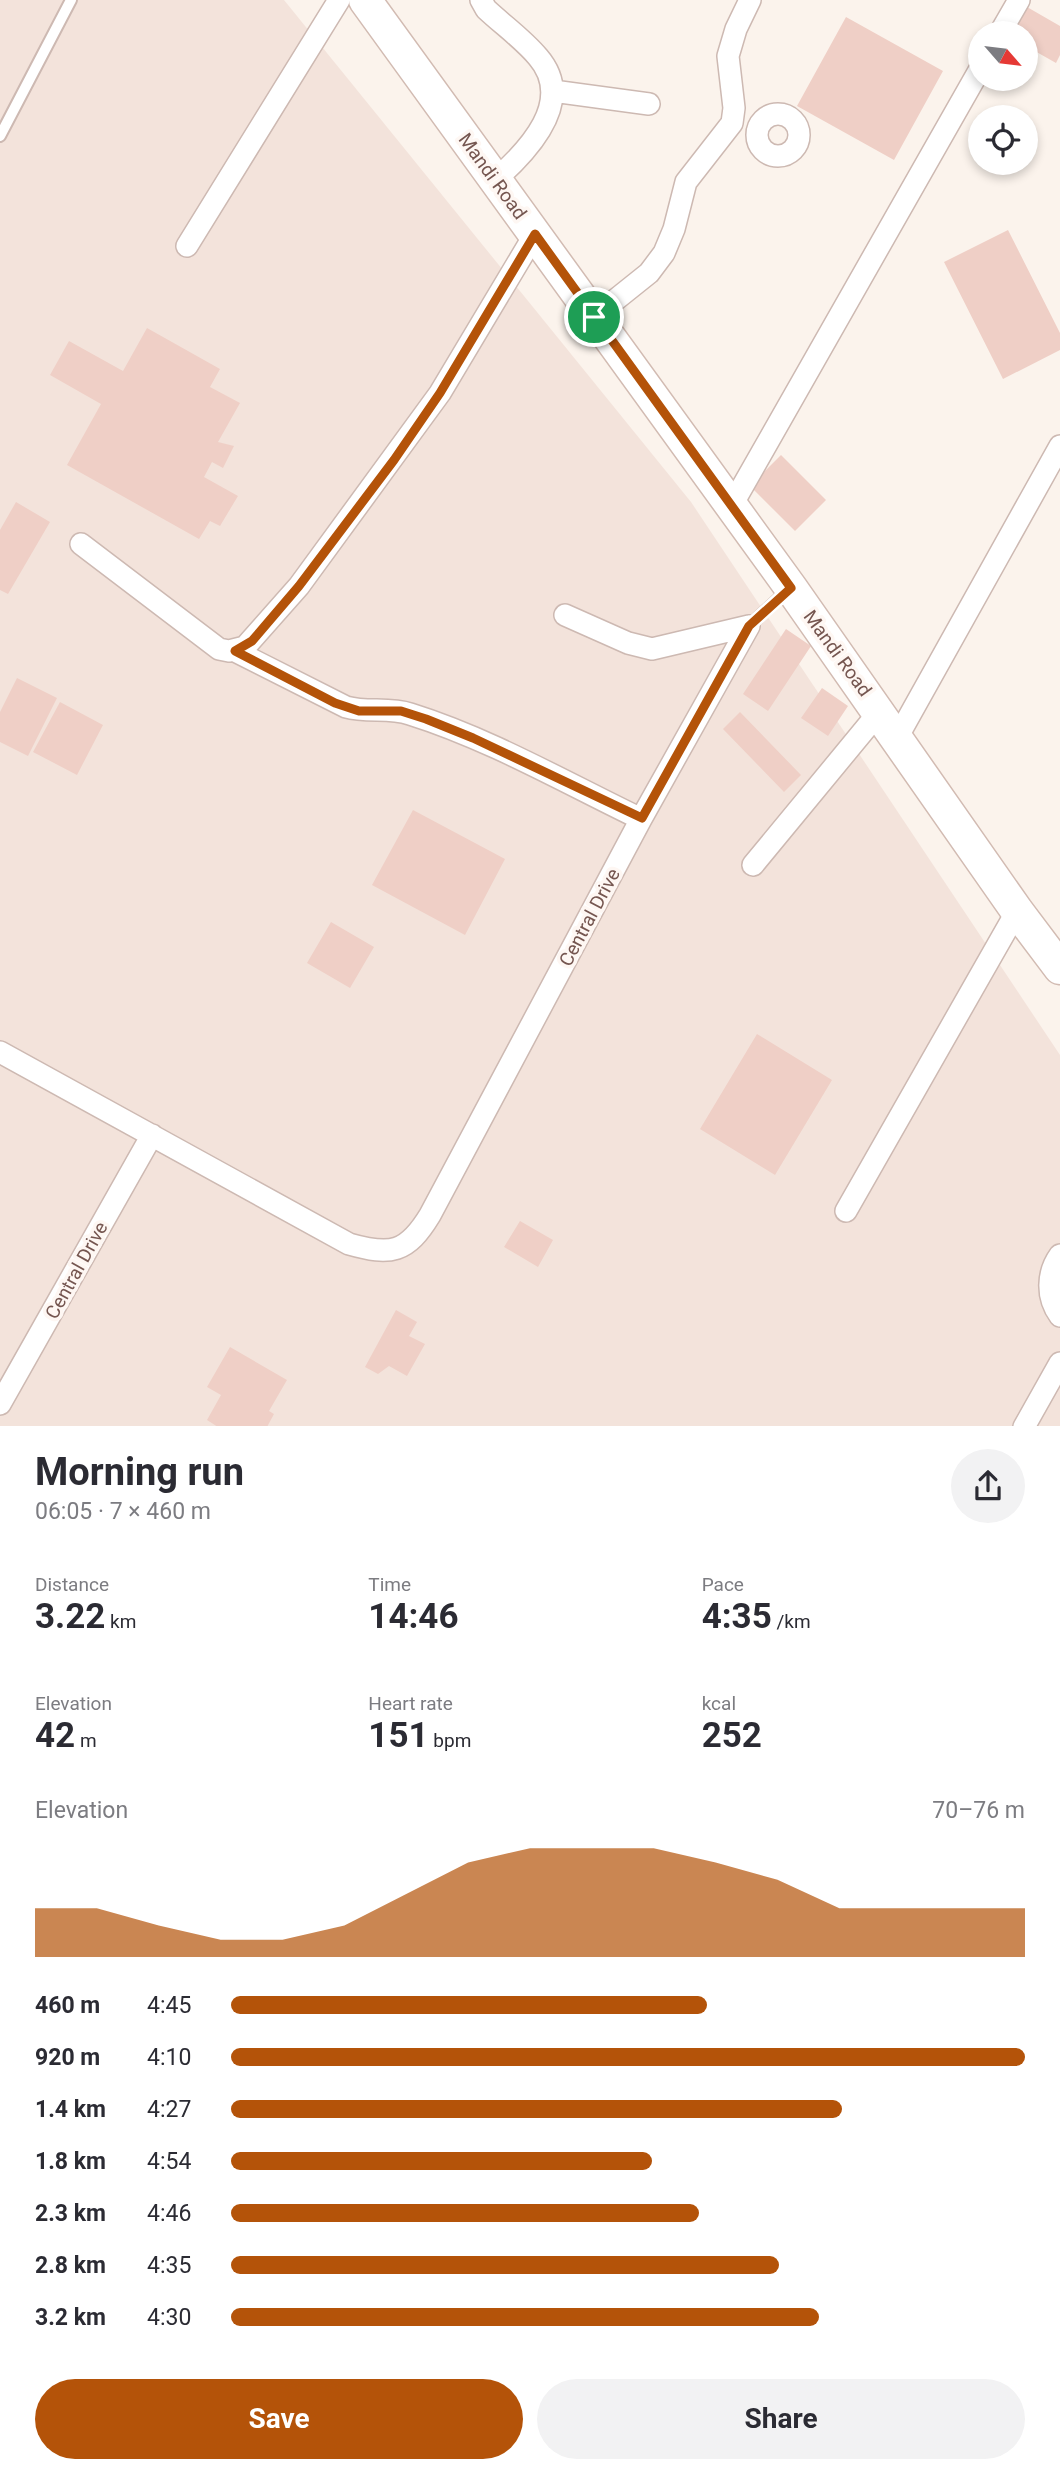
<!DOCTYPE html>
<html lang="en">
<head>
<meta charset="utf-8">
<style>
  :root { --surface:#fff; --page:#f2f2f3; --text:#2b2b33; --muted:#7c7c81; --accent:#b45309 }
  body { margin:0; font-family:Roboto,sans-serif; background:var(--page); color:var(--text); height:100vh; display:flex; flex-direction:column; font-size:26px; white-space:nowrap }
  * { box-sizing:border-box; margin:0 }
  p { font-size:23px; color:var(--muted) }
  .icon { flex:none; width:38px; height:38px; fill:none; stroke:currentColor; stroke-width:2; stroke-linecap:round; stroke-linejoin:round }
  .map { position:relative; height:1426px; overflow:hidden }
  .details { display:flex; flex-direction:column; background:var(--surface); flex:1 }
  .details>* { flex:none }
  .needle { width:46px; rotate:118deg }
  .fabs { position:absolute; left:968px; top:21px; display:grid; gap:14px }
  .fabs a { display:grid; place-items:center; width:70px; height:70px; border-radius:50%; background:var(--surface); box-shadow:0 4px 10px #0003; font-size:35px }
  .pin { position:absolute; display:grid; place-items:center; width:60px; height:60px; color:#fff; margin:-30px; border:4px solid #fff; border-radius:50%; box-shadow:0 2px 7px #0007 }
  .round { display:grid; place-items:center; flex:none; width:74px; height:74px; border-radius:37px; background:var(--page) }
  .headline { display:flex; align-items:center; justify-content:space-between; height:119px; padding:0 35px }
  h1 { font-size:38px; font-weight:700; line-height:52px }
  .stats { display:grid; grid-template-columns:repeat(3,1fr); gap:10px; height:119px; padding:7px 35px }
  .stats div { display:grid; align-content:center }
  .stats b { font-size:35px; font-weight:700 }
  .stats small { font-size:19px; font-weight:400 }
  .stats p { font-size:19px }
  .chart { height:196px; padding:14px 35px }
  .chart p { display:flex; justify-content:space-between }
  .chart svg { width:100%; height:126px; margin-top:7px; fill:var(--accent); opacity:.7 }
  .action { display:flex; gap:14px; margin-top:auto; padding:14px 35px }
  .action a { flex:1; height:80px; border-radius:42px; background:var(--accent); color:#fff; font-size:28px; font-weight:700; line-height:80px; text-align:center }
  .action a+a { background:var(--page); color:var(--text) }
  ul { padding:0 35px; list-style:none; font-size:23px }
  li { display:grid; grid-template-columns:112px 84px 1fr; align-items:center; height:52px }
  li i { height:18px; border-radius:9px; background:var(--accent) }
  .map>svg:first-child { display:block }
</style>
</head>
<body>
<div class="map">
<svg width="1060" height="1427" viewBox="0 0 1060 1427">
  <rect width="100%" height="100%" fill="#fbf3ec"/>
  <path fill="#f3e3db" d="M0 0H284L691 502 1060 1055V1426L0 1427Z"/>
  <path fill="#efcfc6" d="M1027 7 1060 26V55L1056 63 1026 46V33H1013Z
    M846 17 943 71 894 160 797 106Z
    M1008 230 1060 333V350L1003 379 944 262Z
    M147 328 220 369 210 387 240 403 218 442 234 446 223 468 212 462 204 477 238 496 220 526 210 521 199 539 67 465 101 404 50 375 69 341 123 371Z
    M781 455 826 500 795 531 750 486Z
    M16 502 50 522 8 594 0 590V530Z
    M786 629 811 646 768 711 743 694Z
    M17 678 57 698 28 756 0 742V712Z
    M822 688 848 706 828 736 801 718Z
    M60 702 103 725 77 775 33 752Z
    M740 712 801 775 784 792 723 729Z
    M413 810 505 859 465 935 372 885Z
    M331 922 374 947 350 988 307 963Z
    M757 1034 832 1080 775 1175 700 1129Z
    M520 1221 553 1240 538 1267 504 1247Z
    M396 1310 417 1322 409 1336 425 1344 407 1376 389 1366 378 1374 365 1367Z
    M230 1347 287 1380 269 1411 274 1414 267 1427H218L207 1420 221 1395 207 1387Z"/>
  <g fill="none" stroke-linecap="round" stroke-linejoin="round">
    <g stroke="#cdb9b2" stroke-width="14">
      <path id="lane" d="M0 136 71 0
        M749 626 789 589"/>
    </g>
    <g stroke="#cdb9b2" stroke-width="24">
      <path id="street" d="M481 0 486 9C503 25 523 39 538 57 576 101 528 151 495 180
        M1000 33 1019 0
        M553 91 649 104
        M757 135a21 21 0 1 1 42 0a21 21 0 1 1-42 0Z
        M187 246 339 0
        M594 317 649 273 664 253 674 229 686 182 732 123 734 108 728 56 736 29 750 0
        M732 505 980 69
        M81 544 219 649 229 651 245 647 299 586 440 393 535 234
        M565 615 628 643 652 649 749 626
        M235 651 346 707C367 713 389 707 410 714 490 739 566 783 641 819
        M897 738 1060 446
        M753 865 880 711
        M0 1052 349 1244C391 1256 407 1253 430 1215L641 819 749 626
        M846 1211 1017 911
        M1060 1255C1047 1273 1046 1297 1060 1316
        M0 1404 152 1135
        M1024 1427 1060 1363"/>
    </g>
    <g stroke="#d2bbb2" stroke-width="35">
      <path id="secondary" d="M365 0 791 588 1017 911 1060 968"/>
    </g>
    <use href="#lane" stroke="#fff" stroke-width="10"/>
    <use href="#street" stroke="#fff" stroke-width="21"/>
    <use href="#secondary" stroke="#fff" stroke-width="32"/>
  </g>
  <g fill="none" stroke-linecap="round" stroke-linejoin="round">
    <g stroke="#fff" stroke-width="14">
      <path id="route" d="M535 234 791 588 749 626 642 818 473 738 426 719 401 711H359L335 703 235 651 252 641 299 586 394 460 440 393Z"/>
    </g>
    <use href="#route" stroke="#b45309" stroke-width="9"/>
  </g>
  <g text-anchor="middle" stroke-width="7" stroke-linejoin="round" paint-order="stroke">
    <g font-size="19" fill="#755650" stroke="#fef7f3">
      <text transform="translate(493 176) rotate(54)" y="7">Mandi Road</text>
      <text transform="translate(838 653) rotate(54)" y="7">Mandi Road</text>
      <text transform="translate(589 917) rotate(-62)" y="7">Central Drive</text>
      <text transform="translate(76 1270) rotate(-61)" y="7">Central Drive</text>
    </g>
  </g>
</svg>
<div class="fabs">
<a><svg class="needle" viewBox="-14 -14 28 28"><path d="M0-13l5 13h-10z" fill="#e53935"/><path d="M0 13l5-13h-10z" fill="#7c7c81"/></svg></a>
<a><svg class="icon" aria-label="locate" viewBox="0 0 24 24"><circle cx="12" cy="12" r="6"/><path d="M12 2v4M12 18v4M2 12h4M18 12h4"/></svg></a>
</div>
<div class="pin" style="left:594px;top:317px;background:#1e9e55"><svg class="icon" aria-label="arrive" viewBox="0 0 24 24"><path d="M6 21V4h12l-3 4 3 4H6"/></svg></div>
</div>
<section class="details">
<div class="headline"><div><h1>Morning run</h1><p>06:05 · 7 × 460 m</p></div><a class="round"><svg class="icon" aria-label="share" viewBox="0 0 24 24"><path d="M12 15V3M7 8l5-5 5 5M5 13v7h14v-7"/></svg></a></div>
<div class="stats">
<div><p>Distance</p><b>3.22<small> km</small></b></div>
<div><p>Time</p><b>14:46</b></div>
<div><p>Pace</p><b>4:35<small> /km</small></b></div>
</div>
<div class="stats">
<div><p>Elevation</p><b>42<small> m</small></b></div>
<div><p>Heart rate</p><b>151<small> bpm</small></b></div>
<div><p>kcal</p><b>252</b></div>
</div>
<div class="chart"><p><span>Elevation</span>70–76 m</p>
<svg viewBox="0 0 160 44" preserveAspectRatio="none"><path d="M0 44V27L10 27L20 33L30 38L40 38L50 33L60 22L70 11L80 6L90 6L100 6L110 11L120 17L130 27L140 27L150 27L160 27V44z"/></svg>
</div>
<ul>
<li><b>460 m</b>4:45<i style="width:60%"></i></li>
<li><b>920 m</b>4:10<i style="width:100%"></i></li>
<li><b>1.4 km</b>4:27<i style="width:77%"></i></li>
<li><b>1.8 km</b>4:54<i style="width:53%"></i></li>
<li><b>2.3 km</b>4:46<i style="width:59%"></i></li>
<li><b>2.8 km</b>4:35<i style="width:69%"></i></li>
<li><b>3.2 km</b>4:30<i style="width:74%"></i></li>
</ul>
<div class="action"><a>Save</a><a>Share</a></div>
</section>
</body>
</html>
